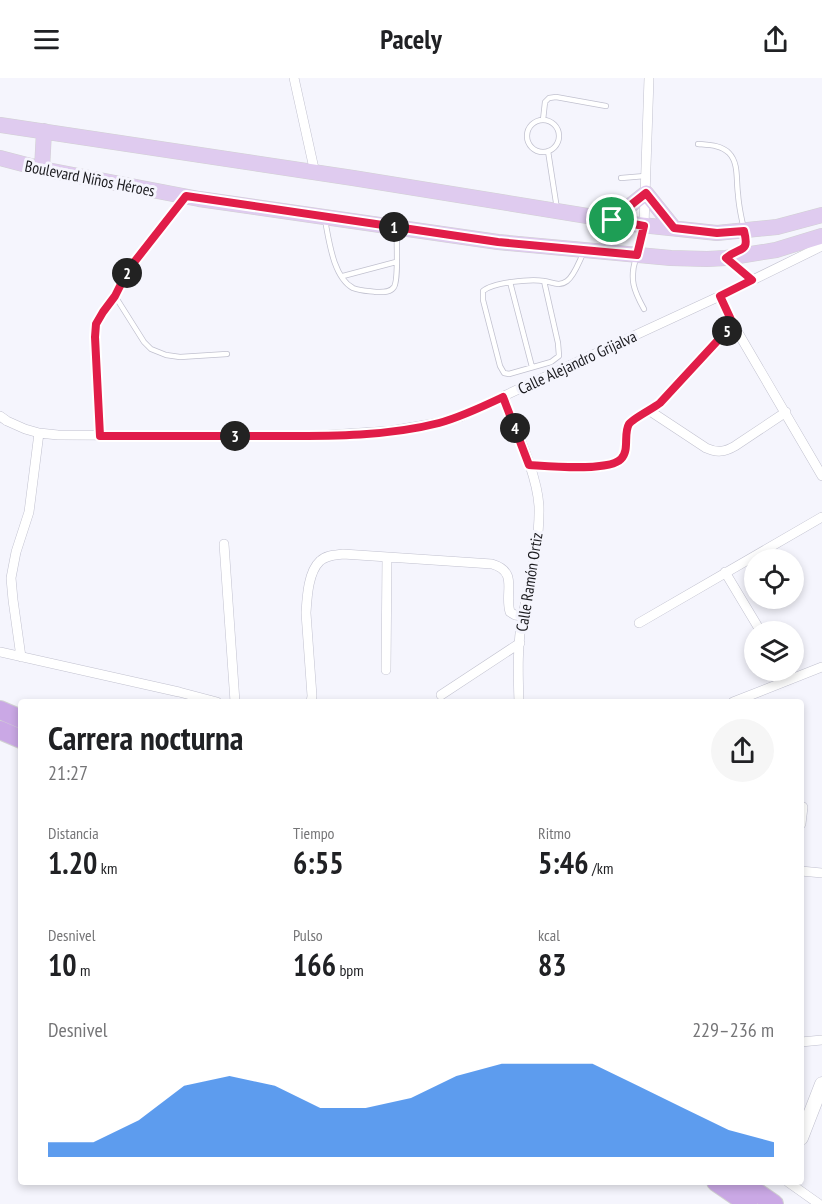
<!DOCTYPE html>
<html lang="es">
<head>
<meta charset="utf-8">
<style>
  :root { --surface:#fff; --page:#f6f6f6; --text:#202124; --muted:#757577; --accent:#1a73e8 }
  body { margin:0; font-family:"PT Sans Narrow",sans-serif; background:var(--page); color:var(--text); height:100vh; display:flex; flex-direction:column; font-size:22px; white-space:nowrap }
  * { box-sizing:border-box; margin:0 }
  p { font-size:20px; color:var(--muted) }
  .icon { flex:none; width:33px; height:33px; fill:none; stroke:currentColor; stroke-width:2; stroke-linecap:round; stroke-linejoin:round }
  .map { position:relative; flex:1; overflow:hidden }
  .sheet { position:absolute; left:18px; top:621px; width:786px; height:486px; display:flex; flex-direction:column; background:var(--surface); border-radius:6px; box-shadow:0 3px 9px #0003 }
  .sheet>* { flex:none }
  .buttons { position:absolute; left:744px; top:471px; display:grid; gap:12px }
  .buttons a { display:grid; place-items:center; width:60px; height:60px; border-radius:50%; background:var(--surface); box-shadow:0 3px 9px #0003; font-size:30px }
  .pin { position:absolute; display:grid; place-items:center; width:51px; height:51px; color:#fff; margin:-26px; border:3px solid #fff; border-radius:50%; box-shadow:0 2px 6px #0007 }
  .km { position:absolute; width:30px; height:30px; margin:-15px; border-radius:50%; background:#222; color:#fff; font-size:16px; line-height:30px; text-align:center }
  .round { display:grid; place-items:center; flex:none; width:63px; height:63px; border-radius:32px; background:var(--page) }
  .summary { display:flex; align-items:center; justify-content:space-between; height:102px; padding:0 30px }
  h1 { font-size:33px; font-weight:700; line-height:45px }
  .metrics { display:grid; grid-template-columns:repeat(3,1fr); gap:9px; height:102px; padding:6px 30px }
  .metrics div { display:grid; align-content:center }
  .metrics b { font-size:30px; font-weight:700 }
  .metrics small { font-size:16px; font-weight:400 }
  .metrics p { font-size:16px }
  .chart { height:168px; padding:12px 30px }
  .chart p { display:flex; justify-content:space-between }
  .chart svg { width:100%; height:108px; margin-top:6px; fill:var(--accent); opacity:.7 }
  header { display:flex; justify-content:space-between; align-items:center; height:78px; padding:0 30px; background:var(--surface); font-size:27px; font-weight:700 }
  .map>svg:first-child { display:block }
</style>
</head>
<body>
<header><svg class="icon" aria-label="menu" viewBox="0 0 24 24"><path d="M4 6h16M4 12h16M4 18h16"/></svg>Pacely<svg class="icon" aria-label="share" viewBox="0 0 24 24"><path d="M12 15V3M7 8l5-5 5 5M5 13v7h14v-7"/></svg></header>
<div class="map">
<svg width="822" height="1126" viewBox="0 0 822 1126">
  <rect width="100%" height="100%" fill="#f5f5fd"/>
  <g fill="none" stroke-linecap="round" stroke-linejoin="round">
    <g stroke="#c1c1cf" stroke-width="6">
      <path id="lane" d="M543 42 545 24 549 20 556 19 606 28
        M527 58a16 16 0 1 1 32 0a16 16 0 1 1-32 0Z
        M698 66C709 67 721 67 729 75 739 85 736 103 738 116 739 132 743 148 747 163L746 168 741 171
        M548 73 557 131
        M621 100 645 98
        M185 120 128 192 115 218 144 264 151 271 166 277 180 279 227 276
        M325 142C329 162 333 199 353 210 360 213 369 213 376 214 382 214 390 215 394 209 399 201 396 165 397 153
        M636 180C629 201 634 213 644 231
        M343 198 396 184
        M544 203 558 265 559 278 551 284 509 296 504 295 500 288 483 222V213C493 204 531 201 544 203 552 204 559 209 567 203 575 197 579 183 584 174
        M510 204 532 289
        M100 358 95 259C97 241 104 232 115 218"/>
    </g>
    <g stroke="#c1c1cf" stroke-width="10">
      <path id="street" d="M294 0 315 95
        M637 177 644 148 649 0
        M726 180 752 202
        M720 218 733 246 822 398
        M503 319C515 350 537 395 539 428 540 465 530 501 523 537 517 565 518 596 519 624
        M650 333 706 370C717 375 725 374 735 368L786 334
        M0 338 7 343 25 351 39 355 58 357 312 358 390 353 437 345 460 339 493 323 720 218 822 168
        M529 387C547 388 615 396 624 378 627 371 625 362 626 354 628 341 638 339 649 333 653 331 656 328 660 325L733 246
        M224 466 235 624
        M725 494 761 554
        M639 545 822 439
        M0 574 179 614 217 624
        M21 579 13 522 11 500 16 474 29 434 39 355
        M386 592 387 479
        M441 617 520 565
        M311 624 312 618 306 535C307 520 308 494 320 483 326 477 335 477 343 476L492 486C519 494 504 514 510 534L515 537 523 538
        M733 624 822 589
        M801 746 803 729
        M801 793 822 795
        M801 964 822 962
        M788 1104 819 1126"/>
    </g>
    <g stroke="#c1c1cf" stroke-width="15">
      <path id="secondary" d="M801 1060 822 1006"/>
    </g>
    <g stroke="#d1d1d2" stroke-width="16">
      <path id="primary" d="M0 47 353 100 612 142 632 146 717 155 777 149 822 137
        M0 80 42 91 199 121 498 164 671 180 707 181 726 180 776 172 822 158
        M42 91 44 53
        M612 142 646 115 674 150"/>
    </g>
    <g stroke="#d1d1d2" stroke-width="20">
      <path id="highway" d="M0 632 21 641
        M0 652 21 661
        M716 1104 748 1126
        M742 1104 774 1126"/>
    </g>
    <use href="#lane" stroke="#fff" stroke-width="4.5"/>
    <use href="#street" stroke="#fff" stroke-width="9"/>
    <use href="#secondary" stroke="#fff" stroke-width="14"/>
    <use href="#primary" stroke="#dfcbef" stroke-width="15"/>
    <use href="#highway" stroke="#caa8e5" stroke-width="18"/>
  </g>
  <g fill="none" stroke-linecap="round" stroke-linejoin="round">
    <g stroke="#fff" stroke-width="12">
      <path id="route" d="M646 115 674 150 717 155 744 153C750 176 740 168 726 180L752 202 720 218 733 246 660 325C654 330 632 341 629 346 623 356 630 372 621 381 609 394 547 388 529 387L503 319C482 329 461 339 439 345 385 359 325 358 270 358 213 358 156 358 100 358L95 259 96 246 103 234 115 218 128 192 186 118 498 164 637 177 644 148 612 142Z"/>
    </g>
    <use href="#route" stroke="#e11d48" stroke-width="8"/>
  </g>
  <g text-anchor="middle" stroke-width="6" stroke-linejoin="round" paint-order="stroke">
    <g font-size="16" fill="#1b1b1f" stroke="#f5f5fd">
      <text transform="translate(90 100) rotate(11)" y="6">Boulevard Niños Héroes</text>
      <text transform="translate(577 284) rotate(-25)" y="6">Calle Alejandro Grijalva</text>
      <text transform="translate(529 504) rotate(-81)" y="6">Calle Ramón Ortiz</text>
    </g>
  </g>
</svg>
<div class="buttons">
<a><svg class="icon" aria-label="locate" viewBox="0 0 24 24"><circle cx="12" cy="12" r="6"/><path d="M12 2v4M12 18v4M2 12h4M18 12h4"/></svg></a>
<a><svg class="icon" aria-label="layers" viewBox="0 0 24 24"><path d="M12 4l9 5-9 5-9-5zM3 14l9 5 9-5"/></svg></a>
</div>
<div class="pin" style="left:612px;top:142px;background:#1e9e55"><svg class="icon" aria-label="arrive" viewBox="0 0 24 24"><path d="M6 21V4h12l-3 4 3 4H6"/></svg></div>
<b class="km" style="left:394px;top:149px">1</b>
<b class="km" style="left:127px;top:195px">2</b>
<b class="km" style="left:235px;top:358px">3</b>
<b class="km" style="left:515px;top:350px">4</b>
<b class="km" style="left:727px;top:253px">5</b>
<section class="sheet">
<div class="summary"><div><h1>Carrera nocturna</h1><p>21:27</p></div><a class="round"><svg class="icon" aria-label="share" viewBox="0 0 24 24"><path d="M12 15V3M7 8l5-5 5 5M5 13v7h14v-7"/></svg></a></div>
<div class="metrics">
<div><p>Distancia</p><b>1.20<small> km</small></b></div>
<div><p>Tiempo</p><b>6:55</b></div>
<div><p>Ritmo</p><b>5:46<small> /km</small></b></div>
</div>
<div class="metrics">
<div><p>Desnivel</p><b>10<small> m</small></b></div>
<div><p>Pulso</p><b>166<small> bpm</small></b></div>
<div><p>kcal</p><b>83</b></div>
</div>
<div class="chart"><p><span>Desnivel</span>229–236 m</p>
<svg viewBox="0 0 160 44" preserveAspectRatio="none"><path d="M0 44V38L10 38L20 29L30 15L40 11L50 15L60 24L70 24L80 20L90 11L100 6L110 6L120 6L130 15L140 24L150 33L160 38V44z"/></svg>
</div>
</section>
</div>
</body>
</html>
